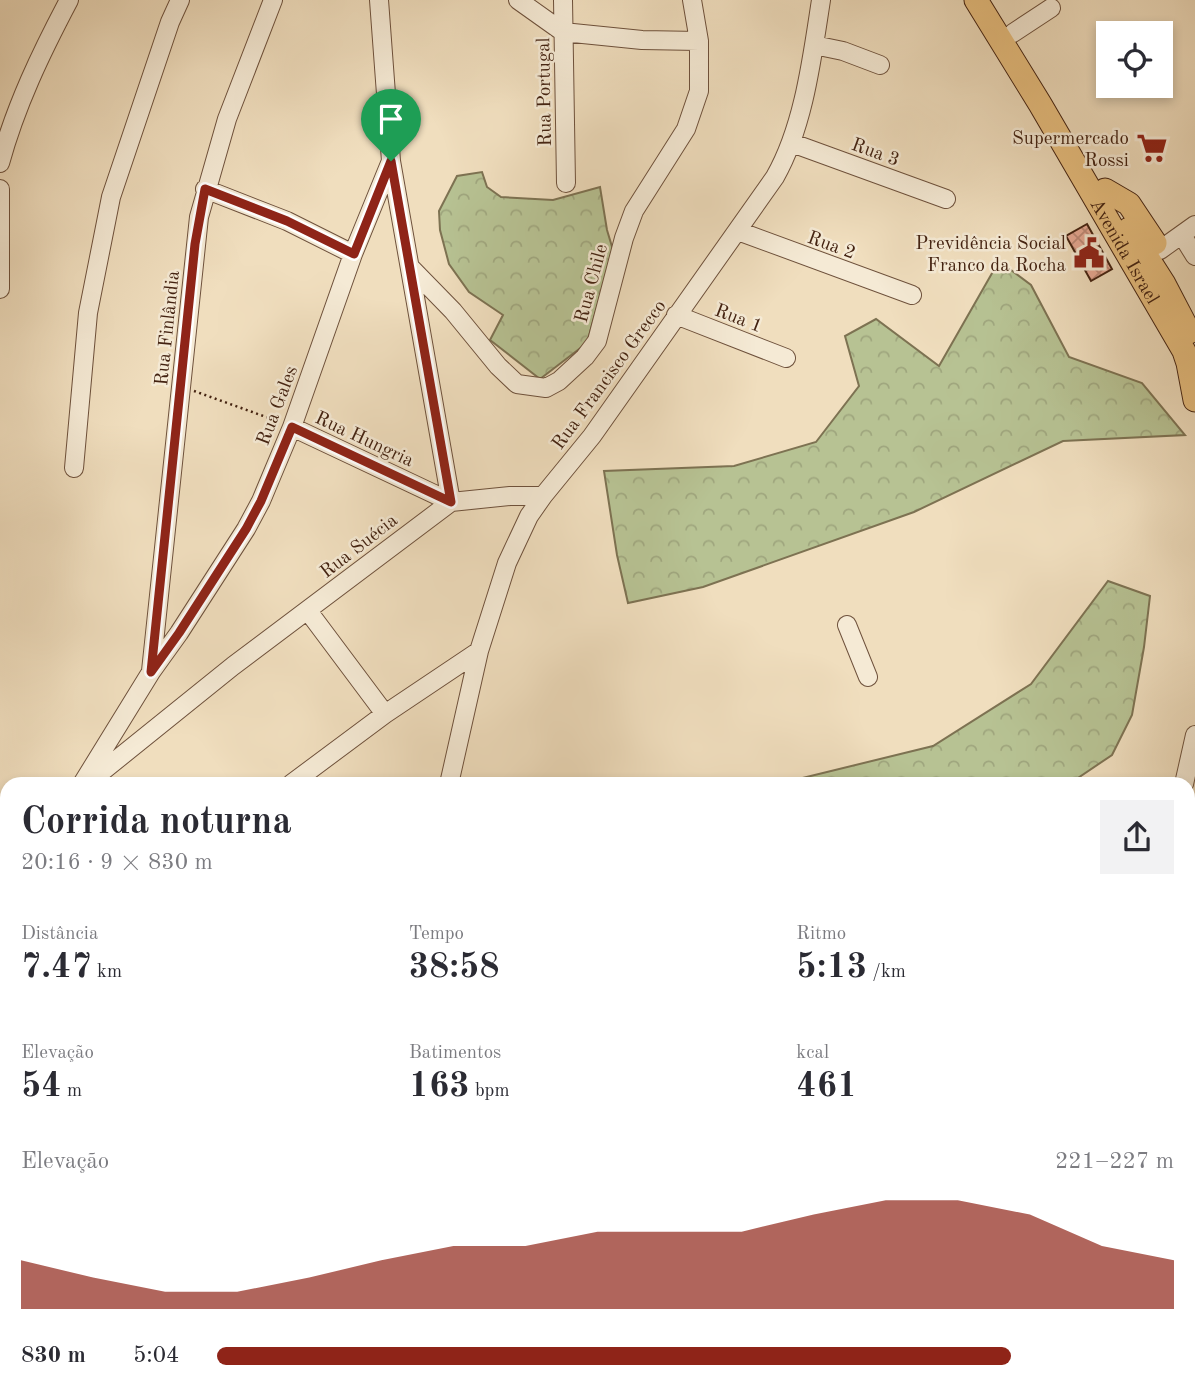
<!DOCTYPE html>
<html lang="pt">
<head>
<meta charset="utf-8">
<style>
  :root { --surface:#fff; --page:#f2f2f3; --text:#2b2b33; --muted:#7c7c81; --accent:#8f2418 }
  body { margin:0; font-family:"Old Standard TT",serif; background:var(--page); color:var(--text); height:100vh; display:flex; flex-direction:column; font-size:26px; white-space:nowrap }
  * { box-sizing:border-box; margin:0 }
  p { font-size:23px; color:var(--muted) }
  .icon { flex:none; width:38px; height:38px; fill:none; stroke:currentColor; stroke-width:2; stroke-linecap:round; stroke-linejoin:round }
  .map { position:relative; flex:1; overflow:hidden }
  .sheet { position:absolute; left:0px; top:777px; width:1195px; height:621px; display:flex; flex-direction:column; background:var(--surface); border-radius:21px 21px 0 0; box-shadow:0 4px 10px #0003 }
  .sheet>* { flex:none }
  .tools { position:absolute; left:1096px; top:21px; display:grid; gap:14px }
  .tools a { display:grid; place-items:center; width:77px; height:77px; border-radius:0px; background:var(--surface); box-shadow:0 4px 10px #0003; font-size:35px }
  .pin { position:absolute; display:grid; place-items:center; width:60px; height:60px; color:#fff; margin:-72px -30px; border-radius:50% 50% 50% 0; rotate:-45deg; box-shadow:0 0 7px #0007 }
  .pin .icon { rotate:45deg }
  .round { display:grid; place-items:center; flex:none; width:74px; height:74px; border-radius:0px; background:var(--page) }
  .summary { display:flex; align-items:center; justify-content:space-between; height:119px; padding:0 21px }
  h1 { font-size:38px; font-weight:700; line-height:52px }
  .figures { display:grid; grid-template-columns:repeat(3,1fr); gap:10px; height:119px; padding:7px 21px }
  .figures div { display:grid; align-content:center }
  .figures b { font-size:35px; font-weight:700 }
  .figures small { font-size:19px; font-weight:400 }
  .figures p { font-size:19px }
  .chart { height:196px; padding:14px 21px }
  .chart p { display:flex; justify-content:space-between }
  .chart svg { width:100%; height:126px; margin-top:7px; fill:var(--accent); opacity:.7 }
  ul { padding:0 21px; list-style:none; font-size:23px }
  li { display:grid; grid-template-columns:112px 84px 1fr; align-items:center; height:52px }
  li i { height:18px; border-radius:9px; background:var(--accent) }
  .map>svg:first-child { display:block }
</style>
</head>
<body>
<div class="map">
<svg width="1195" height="1398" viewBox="0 0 1195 1398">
  <defs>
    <pattern id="forest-crowns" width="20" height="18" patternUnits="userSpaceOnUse" patternTransform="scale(1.75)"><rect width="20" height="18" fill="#b7c293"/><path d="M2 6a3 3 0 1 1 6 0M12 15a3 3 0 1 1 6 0" fill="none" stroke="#9fa67e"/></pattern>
    <pattern id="building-cross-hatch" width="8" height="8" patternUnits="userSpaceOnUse" patternTransform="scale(1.75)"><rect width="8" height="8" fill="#e8aa95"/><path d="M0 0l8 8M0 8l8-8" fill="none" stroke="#be8a78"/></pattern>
  </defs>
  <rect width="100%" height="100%" fill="#f0debe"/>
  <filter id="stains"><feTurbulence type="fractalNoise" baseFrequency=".00286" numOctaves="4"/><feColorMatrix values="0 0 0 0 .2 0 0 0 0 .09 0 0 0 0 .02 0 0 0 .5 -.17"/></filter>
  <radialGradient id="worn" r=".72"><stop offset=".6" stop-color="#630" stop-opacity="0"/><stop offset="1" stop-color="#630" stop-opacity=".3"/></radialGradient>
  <path fill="url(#forest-crowns)" stroke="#7d7252" stroke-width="2" d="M482 172 487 187 501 197 553 200 600 187 607 230 613 250 587 343 540 379 490 340 503 315 469 292 449 264 440 230 439 211 457 176Z
    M999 261 1031 285 1069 357 1142 383 1185 435 1063 441 914 512 703 587 628 603 617 555 604 471 734 466 816 442 859 386 845 336 876 319 939 366Z
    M1108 581 1150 596 1144 647 1132 715 1112 755 1069 784H778L933 746 1031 684Z"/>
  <path fill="url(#building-cross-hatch)" stroke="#432211" stroke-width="2" d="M1087 224 1112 269 1091 281 1066 236Z"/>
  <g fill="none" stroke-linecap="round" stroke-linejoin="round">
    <g stroke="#6e513c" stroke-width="20">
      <path id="minor" d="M518 0 563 32 642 40 699 41
        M563 0 566 183
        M1013 33 1051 8
        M814 45 843 51 880 65
        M792 143 946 199
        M391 161 451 502
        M0 163C16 105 41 53 69 0
        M0 189V289
        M205 189 287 221 353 254
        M738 231 912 295
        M1182 235 1195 256
        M1160 250 1195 225
        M412 269 453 311 498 366 517 384 546 388 559 381 585 357 597 341 624 238 634 211 686 129 699 91V41L692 0
        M676 315 786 358
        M292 427 451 502 510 496H543
        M74 468 88 313 111 197 170 22 180 0
        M308 611 385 714
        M847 625 868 677
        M151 671 199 217 227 119 273 0
        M89 782 233 666 451 502
        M82 784 151 672 179 633 246 529 261 501 292 427 353 254 391 161 379 0
        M291 784 385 714 479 651
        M449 784 479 651 507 563 529 516 543 496 592 436 775 177C804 126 812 58 821 0
        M1184 784 1195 735
        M0 849 7 843
        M1188 860 1195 869
        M1188 1098 1195 1097
        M0 1134 7 1125
        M0 1228 7 1226
        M1188 1357H1195
        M61 1398 77 1391
        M437 1398 439 1391
        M646 1398 655 1391"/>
    </g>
    <g stroke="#432211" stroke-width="25">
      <g id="major">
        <path id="s1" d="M976 0 1040 104 1184 351 1188 363 1195 400"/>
        <path d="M1105 190 1129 204 1155 243"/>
        <path d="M1129 229 1164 284 1189 332"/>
        <path d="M0 890 7 911"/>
        <path d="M0 1046 7 950"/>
      </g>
    </g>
    <path stroke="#432211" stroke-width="2.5" stroke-dasharray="2 3.5" stroke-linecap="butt" d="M194 391 280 422
      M1188 966 1195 965"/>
    <use href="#minor" stroke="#f5ead5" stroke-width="18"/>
    <use href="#major" stroke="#e8bf7f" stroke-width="23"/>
  </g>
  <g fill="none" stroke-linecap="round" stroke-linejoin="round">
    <g stroke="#fff" stroke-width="14">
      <path id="route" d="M391 161 451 502 292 427 261 501 246 529 179 633 151 672 195 244 205 189 287 221 354 254Z"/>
    </g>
    <use href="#route" stroke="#8f2418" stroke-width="9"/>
  </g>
  <defs>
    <g id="supermarket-bare" transform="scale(2.415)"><path d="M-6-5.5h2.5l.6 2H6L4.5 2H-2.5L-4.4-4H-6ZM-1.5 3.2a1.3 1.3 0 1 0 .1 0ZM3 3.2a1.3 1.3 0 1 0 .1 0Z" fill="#8f2418" stroke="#f5ead5" stroke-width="2.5" paint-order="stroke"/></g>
    <g id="civic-bare" transform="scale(2.415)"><path d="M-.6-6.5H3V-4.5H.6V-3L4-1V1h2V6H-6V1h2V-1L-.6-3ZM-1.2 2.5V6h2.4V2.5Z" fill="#8f2418" stroke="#f5ead5" stroke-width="2.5" paint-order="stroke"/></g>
  </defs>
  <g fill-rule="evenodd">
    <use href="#supermarket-bare" x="1152" y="148"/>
    <use href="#civic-bare" x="1089" y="253"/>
  </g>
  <g text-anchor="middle" stroke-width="5" stroke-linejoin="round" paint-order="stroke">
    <g font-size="19" fill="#432211" stroke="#f5ead5">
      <text transform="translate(543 92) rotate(-91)" y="7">Rua Portugal</text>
      <text transform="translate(876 151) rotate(20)" y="7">Rua 3</text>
      <text transform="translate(832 244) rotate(20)" y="7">Rua 2</text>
      <text dy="7" stroke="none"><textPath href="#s1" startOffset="292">Avenida Israel</textPath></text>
      <text transform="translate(590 283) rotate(-75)" y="7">Rua Chile</text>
      <text transform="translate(739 317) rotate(21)" y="7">Rua 1</text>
      <text transform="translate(166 328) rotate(-84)" y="7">Rua Finlândia</text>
      <text transform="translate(608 374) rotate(-54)" y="7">Rua Francisco Grecco</text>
      <text transform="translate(276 405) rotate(-69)" y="7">Rua Gales</text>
      <text transform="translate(365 438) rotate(25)" y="7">Rua Hungria</text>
      <text transform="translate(358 545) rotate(-38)" y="7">Rua Suécia</text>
    </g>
    <g font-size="19" fill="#432211" stroke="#f5ead5" text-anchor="end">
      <text x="1129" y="144">Supermercado<tspan x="1129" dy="22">Rossi</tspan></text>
      <text x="1066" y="249">Previdência Social<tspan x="1066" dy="22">Franco da Rocha</tspan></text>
    </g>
  </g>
  <rect width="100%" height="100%" filter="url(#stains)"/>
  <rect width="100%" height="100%" fill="url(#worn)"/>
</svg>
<div class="tools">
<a><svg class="icon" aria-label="locate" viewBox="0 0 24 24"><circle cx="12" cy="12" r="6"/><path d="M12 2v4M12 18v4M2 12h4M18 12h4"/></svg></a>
</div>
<div class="pin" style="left:391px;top:161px;background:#1e9e55"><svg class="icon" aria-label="arrive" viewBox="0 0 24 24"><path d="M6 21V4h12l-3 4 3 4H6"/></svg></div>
<section class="sheet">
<div class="summary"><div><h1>Corrida noturna</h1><p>20:16 · 9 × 830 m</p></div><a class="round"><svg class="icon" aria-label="share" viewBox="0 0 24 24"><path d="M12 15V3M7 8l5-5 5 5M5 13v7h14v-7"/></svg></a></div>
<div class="figures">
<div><p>Distância</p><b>7.47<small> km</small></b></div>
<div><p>Tempo</p><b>38:58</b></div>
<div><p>Ritmo</p><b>5:13<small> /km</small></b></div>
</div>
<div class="figures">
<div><p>Elevação</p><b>54<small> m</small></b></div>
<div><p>Batimentos</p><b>163<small> bpm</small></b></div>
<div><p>kcal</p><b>461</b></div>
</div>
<div class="chart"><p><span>Elevação</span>221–227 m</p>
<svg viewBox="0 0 160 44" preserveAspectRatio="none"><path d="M0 44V27L10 33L20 38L30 38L40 33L50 27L60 22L70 22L80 17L90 17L100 17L110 11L120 6L130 6L140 11L150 22L160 27V44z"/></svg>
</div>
<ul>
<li><b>830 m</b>5:04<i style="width:83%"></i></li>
</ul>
</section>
</div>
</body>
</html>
